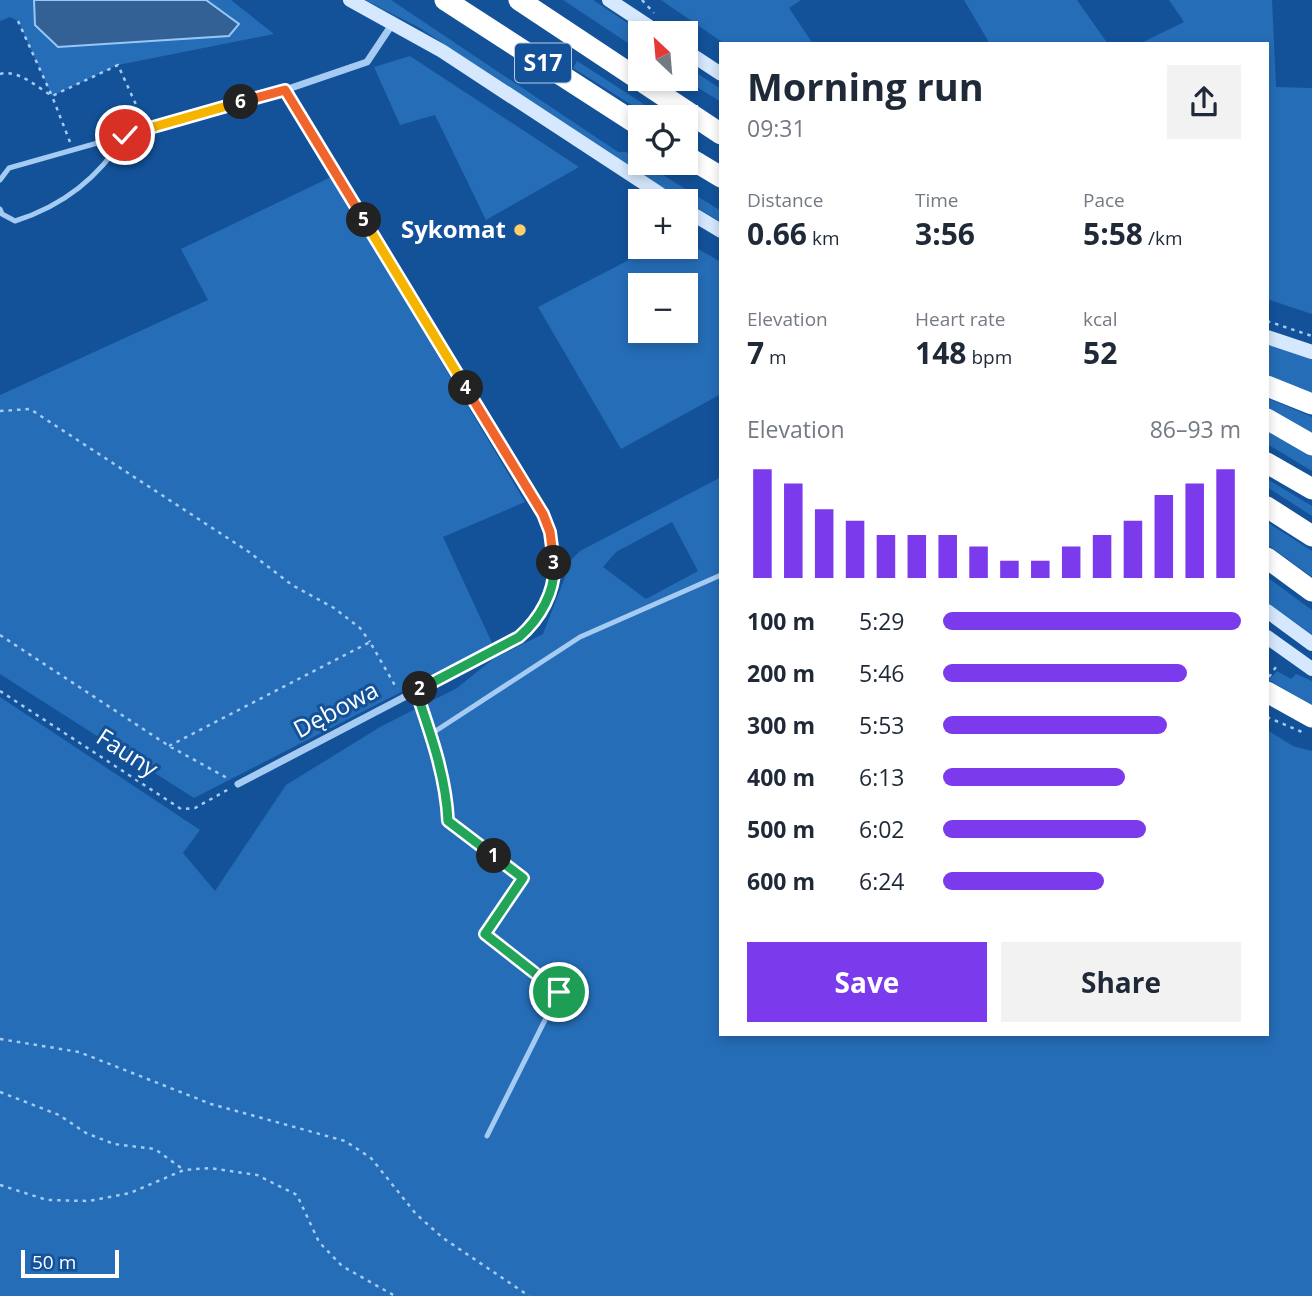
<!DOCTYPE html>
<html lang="en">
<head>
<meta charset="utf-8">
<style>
  :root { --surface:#fff; --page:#f2f2f3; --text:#1f2937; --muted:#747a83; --accent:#7c3aed }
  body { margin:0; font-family:"Open Sans",sans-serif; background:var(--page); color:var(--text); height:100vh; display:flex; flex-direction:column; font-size:26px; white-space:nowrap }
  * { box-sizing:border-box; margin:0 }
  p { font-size:23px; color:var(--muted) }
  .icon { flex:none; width:38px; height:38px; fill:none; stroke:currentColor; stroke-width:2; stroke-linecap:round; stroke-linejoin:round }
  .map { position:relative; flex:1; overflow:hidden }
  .side { position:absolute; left:719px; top:42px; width:550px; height:994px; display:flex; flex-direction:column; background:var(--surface); border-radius:0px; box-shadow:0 4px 10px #0003 }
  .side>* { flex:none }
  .needle { width:46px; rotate:334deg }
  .fabs { position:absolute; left:628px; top:21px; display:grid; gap:14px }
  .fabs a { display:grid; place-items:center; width:70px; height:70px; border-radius:0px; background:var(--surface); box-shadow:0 4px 10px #0003; font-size:35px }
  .scale { position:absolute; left:21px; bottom:18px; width:98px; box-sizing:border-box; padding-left:7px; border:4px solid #fff; border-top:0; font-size:19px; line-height:24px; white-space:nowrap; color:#fff; -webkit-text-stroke:5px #135299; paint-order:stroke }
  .pin { position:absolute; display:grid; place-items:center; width:60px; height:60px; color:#fff; margin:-30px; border:4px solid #fff; border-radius:50%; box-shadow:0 2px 7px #0007 }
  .km { position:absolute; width:35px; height:35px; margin:-18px; border-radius:50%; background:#222; color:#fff; font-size:19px; line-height:35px; text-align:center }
  .round { display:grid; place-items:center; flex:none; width:74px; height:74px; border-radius:0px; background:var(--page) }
  .head { display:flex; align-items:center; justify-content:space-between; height:119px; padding:0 28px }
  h1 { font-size:38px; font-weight:700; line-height:52px }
  .stats { display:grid; grid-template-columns:repeat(3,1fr); gap:10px; height:119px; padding:7px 28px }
  .stats div { display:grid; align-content:center }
  .stats b { font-size:30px; font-weight:700 }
  .stats small { font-size:19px; font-weight:400 }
  .stats p { font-size:19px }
  .chart { height:196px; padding:14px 28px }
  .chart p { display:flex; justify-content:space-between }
  .chart svg { width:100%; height:126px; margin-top:7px; stroke:var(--accent); stroke-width:6 }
  .action { display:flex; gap:14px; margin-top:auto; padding:14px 28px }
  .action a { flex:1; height:80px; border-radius:0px; background:var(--accent); color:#fff; font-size:28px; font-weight:700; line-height:80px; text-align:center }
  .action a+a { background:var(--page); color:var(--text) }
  ul { padding:0 28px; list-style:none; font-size:23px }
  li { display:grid; grid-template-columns:112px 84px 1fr; align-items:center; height:52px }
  li i { height:18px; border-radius:9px; background:var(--accent) }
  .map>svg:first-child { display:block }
</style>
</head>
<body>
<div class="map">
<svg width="1312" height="1296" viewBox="0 0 1312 1296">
  <rect width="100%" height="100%" fill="#135299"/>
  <path fill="#256db7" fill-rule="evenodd" d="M0 0H34L35 25 58 47 228 36 238 24 206 0H231L274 34 118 65 52 96 18 21 10 17 0 21Z
    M365 0H391L618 152H626L721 211V222L615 159 420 28Z
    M563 0H593L632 26 631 30 640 36V51Z
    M661 0H801L789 8 813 44H725Z
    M964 0H1077L1108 44H990Z
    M1169 0H1272L1276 87 1312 88V314L1267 299V44H1139L1184 22Z
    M410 56 579 167 486 220 435 115 400 125 374 67Z
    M577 61 664 117H651L573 68Z
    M686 66 721 89V102L684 79Z
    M331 177 525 502 443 537 493 645 194 798 0 674V395L208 300 181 249Z
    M686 242 721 262V394L621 449 538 307 654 247H686ZM640 285H686V331H640Z
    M1267 343 1312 359V394L1267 377Z
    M1267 398 1312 417V436L1267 410Z
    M1267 429 1312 455V471L1267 444Z
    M721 477V1034H1267V730L1293 746 1312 751V1296H0V697L200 830 183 853 215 891 286 785 380 727 457 688 493 659 543 634 572 559 580 551ZM672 522 698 571 646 599 603 567 616 552Z
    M1267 479 1312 506V516L1267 487Z
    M1267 522 1312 551V577L1267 544Z
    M1267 577 1312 610V635L1267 602Z
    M1277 671 1291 679 1296 674 1312 681V705L1269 680Z"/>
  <path fill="#336195" stroke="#97c7f6" stroke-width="2" d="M34 0H206L239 24 229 36 58 47 35 25Z"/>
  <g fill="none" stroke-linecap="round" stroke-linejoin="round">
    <path stroke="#a5cbf3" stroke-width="2.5" stroke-dasharray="3.5 5" stroke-linecap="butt" d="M642 0 654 13
      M18 21 52 96
      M670 25 683 33
      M0 74C18 69 37 87 52 96
      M70 142 52 96 118 65 143 120
      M1267 321 1312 336
      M0 411 30 409 249 552 292 585 334 608 360 628 370 642
      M0 635 169 746 229 779
      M1269 677 1278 664
      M0 691 181 809 195 808 229 789
      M1267 717 1302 732
      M169 746 370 642 397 689
      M0 1039 79 1052 211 1104 345 1141 371 1158 416 1214 443 1238 529 1296
      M0 1092 59 1115 86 1133 114 1144 155 1149 184 1170
      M0 1185 47 1200 89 1201 130 1193 184 1170 210 1168 257 1175 297 1195 319 1242 342 1266 395 1296"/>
    <path stroke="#a5cbf3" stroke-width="5" d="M0 180 9 168 285 90
      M0 209 2 214 15 221C63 206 99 178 125 135
      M416 690 431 734
      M487 1136 559 992 485 934 523 878 448 821 447 802 431 734 580 637 721 575"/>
    <path stroke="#a5cbf3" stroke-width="7" d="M238 784 519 637C556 605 560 558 543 514L285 90 367 62 393 23"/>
    <path stroke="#d5e8fd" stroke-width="14" d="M350 0 442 51 671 201
      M609 0 659 33
      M686 51 721 74
      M686 210 721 231
      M1267 337 1312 352
      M1267 611 1312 644
      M1267 637 1312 669"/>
    <path stroke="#fff" stroke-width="21" d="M445 0 640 126
      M519 0 721 134
      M686 156 721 177
      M1267 386 1312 404
      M1267 419 1312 445
      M1267 463 1312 489
      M1267 507 1312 536
      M1267 558 1312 591
      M1267 692 1312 717"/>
  </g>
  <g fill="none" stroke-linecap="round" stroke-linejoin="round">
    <g stroke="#fff" stroke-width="14">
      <path id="split-1" d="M494 856 523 878 485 934 559 992"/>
    </g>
    <g stroke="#fff" stroke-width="14">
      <path id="split-2" d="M420 689 416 691C430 732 446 776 448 821L494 856"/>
    </g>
    <g stroke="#fff" stroke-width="14">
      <path id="split-3" d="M420 689 519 637C540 619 556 591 554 563"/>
    </g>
    <g stroke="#fff" stroke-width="14">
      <path id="split-4" d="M466 388 543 514 550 532 554 563"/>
    </g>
    <g stroke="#fff" stroke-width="14">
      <path id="split-5" d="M364 220 466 388"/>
    </g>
    <g stroke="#fff" stroke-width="14">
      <path id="split-6" d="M241 102 285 90 364 220"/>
    </g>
    <g stroke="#fff" stroke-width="14">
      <path id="split-7" d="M125 135 241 102"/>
    </g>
    <use href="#split-1" stroke="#22a559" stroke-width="9"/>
    <use href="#split-2" stroke="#22a559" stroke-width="9"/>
    <use href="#split-3" stroke="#22a559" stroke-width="9"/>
    <use href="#split-4" stroke="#f0652b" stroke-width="9"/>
    <use href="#split-5" stroke="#f5b400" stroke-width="9"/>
    <use href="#split-6" stroke="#f0652b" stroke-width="9"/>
    <use href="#split-7" stroke="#f5b400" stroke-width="9"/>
  </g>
  <circle fill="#ffce68" stroke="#135299" stroke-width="2.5" cx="520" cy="230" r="7"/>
  <g text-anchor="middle" stroke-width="6" stroke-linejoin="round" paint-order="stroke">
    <rect fill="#135299" stroke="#b8cbe0" stroke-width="2" x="515" y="43.5" width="56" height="39" rx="5"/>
    <g font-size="23" font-weight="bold" fill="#fff">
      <text x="543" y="71">S17</text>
    </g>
    <g font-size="24" font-weight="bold" fill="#fff" stroke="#135299" text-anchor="end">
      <text x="506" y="238">Sykomat</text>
    </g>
    <g font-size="24" fill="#fff" stroke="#135299">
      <text transform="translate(336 710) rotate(-28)" y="8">Dębowa</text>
      <text transform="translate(127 753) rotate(33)" y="8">Fauny</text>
    </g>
  </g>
</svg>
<div class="fabs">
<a><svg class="needle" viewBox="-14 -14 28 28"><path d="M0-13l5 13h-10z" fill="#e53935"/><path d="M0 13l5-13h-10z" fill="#747a83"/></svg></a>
<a><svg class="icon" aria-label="locate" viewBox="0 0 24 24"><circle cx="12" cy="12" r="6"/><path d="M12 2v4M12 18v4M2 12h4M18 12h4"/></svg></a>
<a>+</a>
<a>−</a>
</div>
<div class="scale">50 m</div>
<div class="pin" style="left:559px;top:992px;background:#1e9e55"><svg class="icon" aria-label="arrive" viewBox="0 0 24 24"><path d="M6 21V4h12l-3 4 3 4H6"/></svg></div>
<div class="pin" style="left:125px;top:135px;background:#d93025"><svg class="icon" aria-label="check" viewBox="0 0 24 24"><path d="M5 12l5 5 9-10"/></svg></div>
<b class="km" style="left:494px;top:856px">1</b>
<b class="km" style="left:420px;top:689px">2</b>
<b class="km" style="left:554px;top:563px">3</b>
<b class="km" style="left:466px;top:388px">4</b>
<b class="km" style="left:364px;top:220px">5</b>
<b class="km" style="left:241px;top:102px">6</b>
<section class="side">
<div class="head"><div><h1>Morning run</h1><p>09:31</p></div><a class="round"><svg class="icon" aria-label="share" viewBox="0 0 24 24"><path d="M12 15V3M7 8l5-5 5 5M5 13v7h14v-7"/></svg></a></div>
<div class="stats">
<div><p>Distance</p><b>0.66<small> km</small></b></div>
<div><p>Time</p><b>3:56</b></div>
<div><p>Pace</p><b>5:58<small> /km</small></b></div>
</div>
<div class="stats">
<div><p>Elevation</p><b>7<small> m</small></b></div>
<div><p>Heart rate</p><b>148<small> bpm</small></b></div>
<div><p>kcal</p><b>52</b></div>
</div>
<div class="chart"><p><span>Elevation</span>86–93 m</p>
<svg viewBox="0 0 160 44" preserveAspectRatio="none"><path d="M5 44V6M15 44V11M25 44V20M35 44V24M45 44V29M55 44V29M65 44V29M75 44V33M85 44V38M95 44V38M105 44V33M115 44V29M125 44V24M135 44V15M145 44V11M155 44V6"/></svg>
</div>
<ul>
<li><b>100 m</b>5:29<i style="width:100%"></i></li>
<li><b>200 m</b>5:46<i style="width:82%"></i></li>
<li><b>300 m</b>5:53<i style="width:75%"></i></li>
<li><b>400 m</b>6:13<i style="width:61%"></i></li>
<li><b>500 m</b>6:02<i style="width:68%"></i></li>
<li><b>600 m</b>6:24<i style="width:54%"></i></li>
</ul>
<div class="action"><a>Save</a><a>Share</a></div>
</section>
</div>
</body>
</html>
